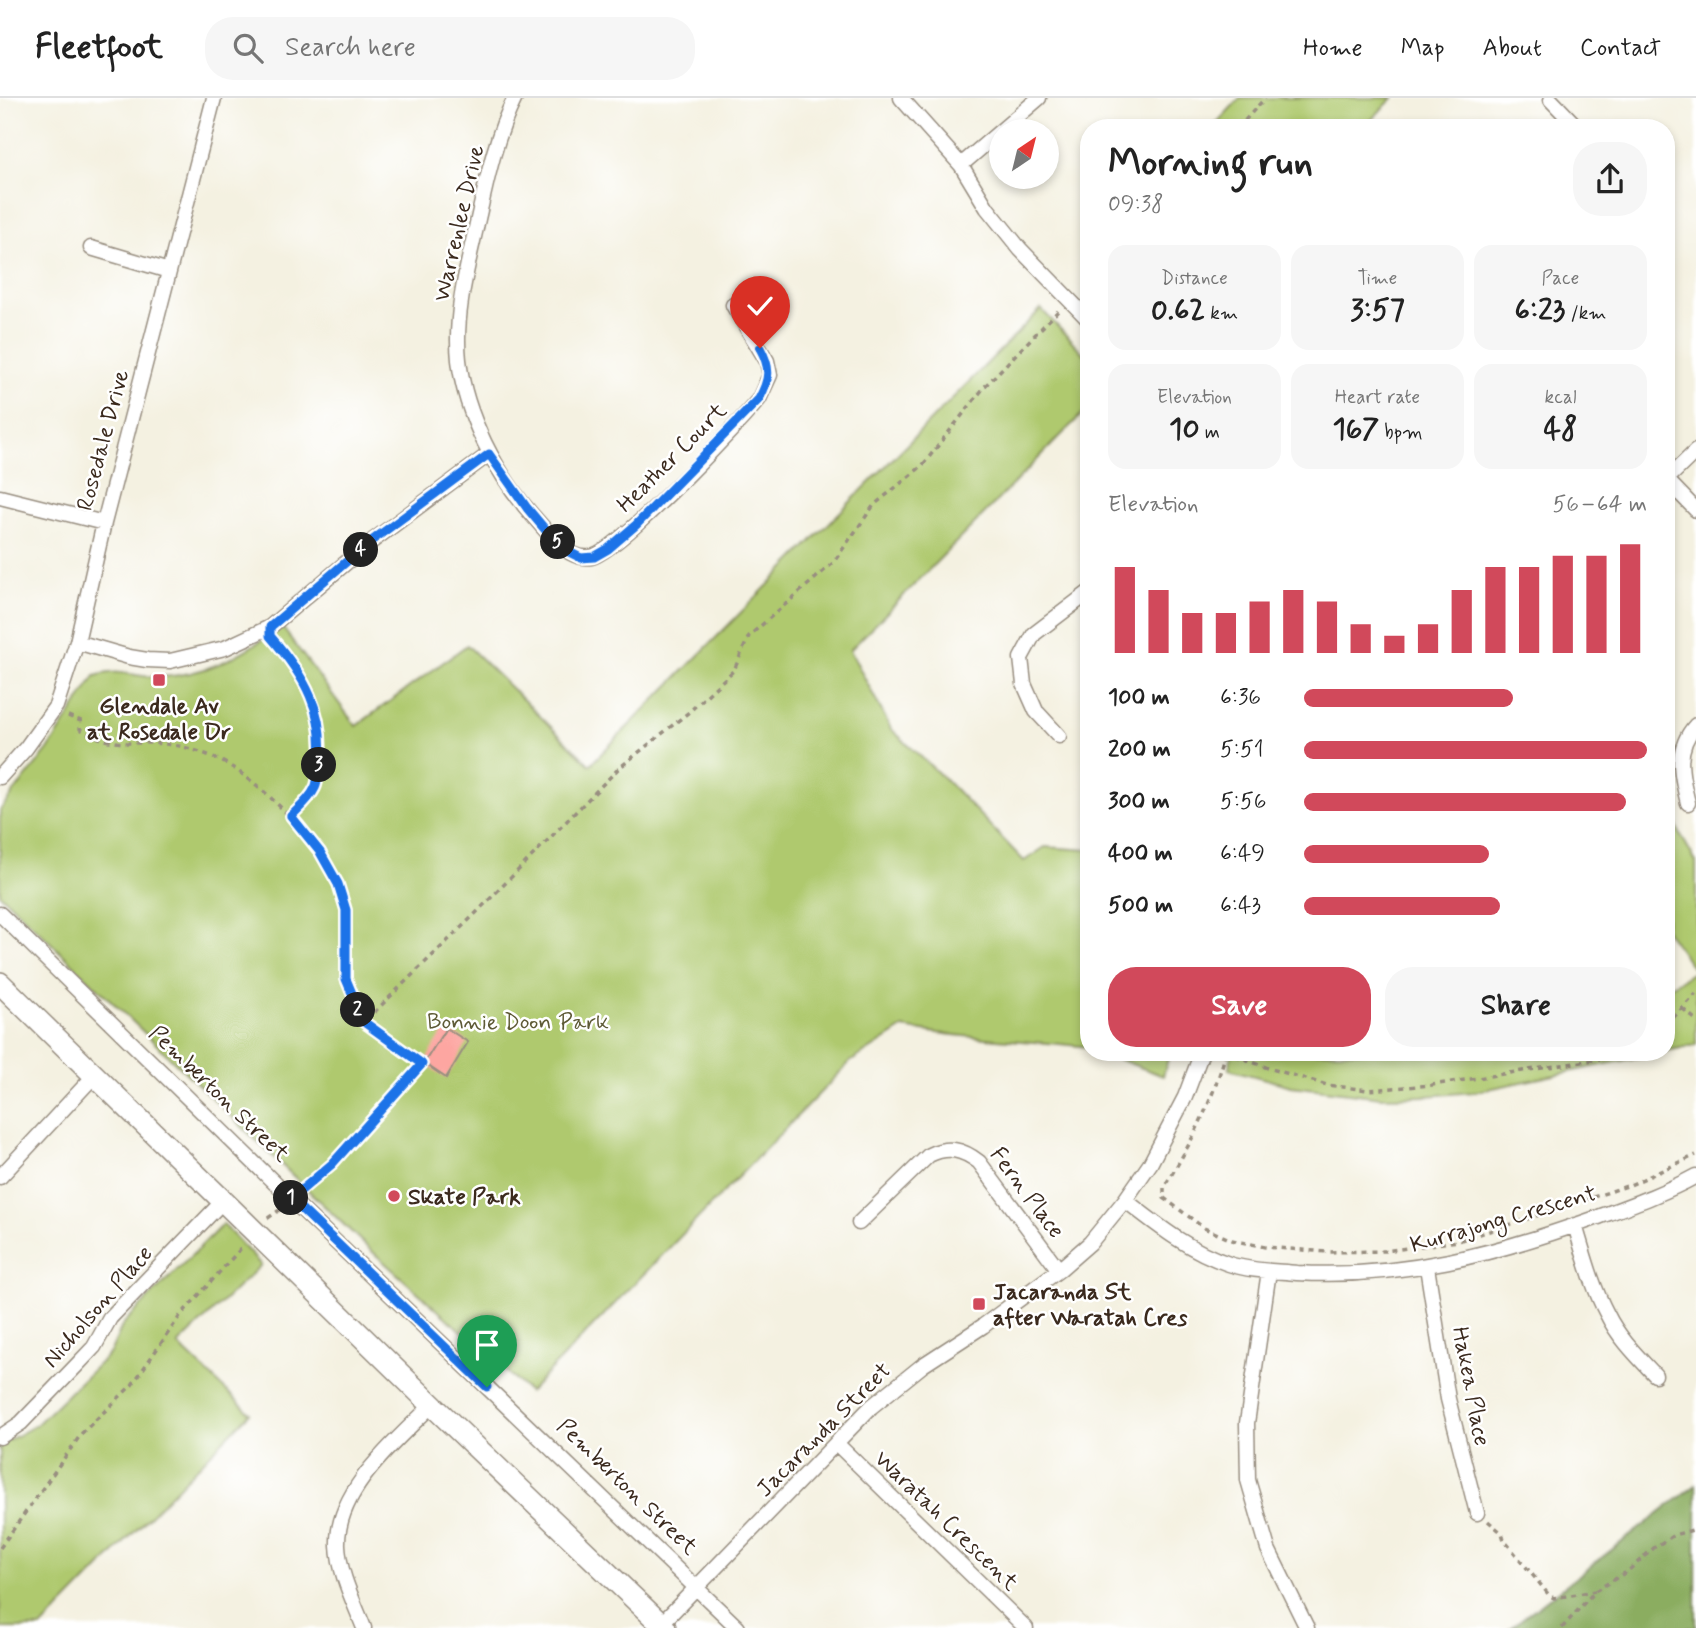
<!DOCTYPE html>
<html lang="en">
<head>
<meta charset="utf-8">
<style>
  :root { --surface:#fff; --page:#f6f6f6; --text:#222; --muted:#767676; --line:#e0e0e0; --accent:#d1495b }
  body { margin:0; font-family:Mynerve,sans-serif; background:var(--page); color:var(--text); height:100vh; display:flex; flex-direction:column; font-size:26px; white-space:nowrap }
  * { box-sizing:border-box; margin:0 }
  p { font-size:23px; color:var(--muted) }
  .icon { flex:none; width:38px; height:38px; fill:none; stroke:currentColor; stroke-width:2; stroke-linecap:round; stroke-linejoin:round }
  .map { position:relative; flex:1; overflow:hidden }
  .details { position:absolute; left:1080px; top:21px; width:595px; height:942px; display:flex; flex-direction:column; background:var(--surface); border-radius:28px; box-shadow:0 4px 10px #0003 }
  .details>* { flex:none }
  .needle { width:46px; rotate:35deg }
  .fabs { position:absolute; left:989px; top:21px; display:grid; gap:14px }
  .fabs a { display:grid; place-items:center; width:70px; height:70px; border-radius:50%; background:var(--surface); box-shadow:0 4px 10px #0003; font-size:35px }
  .pin { position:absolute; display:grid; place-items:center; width:60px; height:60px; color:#fff; margin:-72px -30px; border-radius:50% 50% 50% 0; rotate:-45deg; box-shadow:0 0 7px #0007 }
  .pin .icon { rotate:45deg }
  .km { position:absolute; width:35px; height:35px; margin:-18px; border-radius:50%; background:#222; color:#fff; font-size:19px; line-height:35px; text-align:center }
  .round { display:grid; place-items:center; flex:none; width:74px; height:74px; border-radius:28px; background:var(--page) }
  .headline { display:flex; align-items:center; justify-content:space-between; height:119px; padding:0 28px }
  h1 { font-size:38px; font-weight:700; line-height:52px }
  .stats { display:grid; grid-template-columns:repeat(3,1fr); gap:10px; height:119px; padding:7px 28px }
  .stats div { display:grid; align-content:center; border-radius:18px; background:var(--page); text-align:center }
  .stats b { font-size:30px; font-weight:700 }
  .stats small { font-size:19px; font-weight:400 }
  .stats p { font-size:19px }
  .chart { height:196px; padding:14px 28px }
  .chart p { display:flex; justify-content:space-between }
  .chart svg { width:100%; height:126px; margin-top:7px; stroke:var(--accent); stroke-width:6 }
  .primary-button { display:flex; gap:14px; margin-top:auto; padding:14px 28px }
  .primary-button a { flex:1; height:80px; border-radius:28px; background:var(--accent); color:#fff; font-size:28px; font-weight:700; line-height:80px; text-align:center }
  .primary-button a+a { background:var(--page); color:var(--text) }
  ul { padding:0 28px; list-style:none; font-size:23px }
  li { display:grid; grid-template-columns:112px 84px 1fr; align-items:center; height:52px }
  li i { height:18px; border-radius:9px; background:var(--accent) }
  header { display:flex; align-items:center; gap:42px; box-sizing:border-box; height:98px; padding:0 35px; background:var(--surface); border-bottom:2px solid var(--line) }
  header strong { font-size:33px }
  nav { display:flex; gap:38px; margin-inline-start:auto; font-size:24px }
  .search { width:490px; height:63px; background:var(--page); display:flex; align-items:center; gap:18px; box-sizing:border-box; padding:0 24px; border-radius:28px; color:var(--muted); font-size:26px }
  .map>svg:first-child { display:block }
</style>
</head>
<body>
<header>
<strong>Fleetfoot</strong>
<div class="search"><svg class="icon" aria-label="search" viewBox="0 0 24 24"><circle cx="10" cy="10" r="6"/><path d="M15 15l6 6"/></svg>Search here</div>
<nav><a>Home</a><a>Map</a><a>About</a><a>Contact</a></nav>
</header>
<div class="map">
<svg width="1696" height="1530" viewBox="0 0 1696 1530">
  <rect width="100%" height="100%" fill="#fff"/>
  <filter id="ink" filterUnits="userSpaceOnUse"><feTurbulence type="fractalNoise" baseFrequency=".0143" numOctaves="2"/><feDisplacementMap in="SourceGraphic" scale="14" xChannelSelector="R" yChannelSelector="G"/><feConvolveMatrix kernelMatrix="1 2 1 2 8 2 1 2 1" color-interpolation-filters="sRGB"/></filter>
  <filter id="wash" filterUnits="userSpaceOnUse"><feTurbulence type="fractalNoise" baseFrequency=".00686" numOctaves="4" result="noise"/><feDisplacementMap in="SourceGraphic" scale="28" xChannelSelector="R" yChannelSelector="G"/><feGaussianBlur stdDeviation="1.57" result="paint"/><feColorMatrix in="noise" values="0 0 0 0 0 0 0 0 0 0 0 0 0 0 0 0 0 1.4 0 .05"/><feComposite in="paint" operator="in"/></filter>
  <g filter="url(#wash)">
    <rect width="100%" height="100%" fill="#f4f1e1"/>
    <path fill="#afc96e" stroke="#757a46" stroke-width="2" d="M1240 0H1393L1363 30H1212Z
      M1041 211 1088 260V310L850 552 891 631 949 685 1024 763 1045 749 1088 752V949C1027 942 964 941 903 930L850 964 529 1294 366 1148 0 796V712L48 652 95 578C123 569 132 580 158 579 211 577 239 557 282 529L356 628 467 547 590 667Z
      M1666 690 1677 730 1696 764V947L1666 953V891L1695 873 1666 833Z
      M1100 954H1170L1163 978Z
      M1232 954H1663L1474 994 1426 998 1381 999 1291 988 1229 971Z
      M223 1126 261 1167 178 1247 250 1315 41 1530H0V1347L36 1327 110 1255 123 1226Z"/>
    <path fill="#8bad61" stroke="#636c40" stroke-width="2" d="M1696 1387V1530H1510Z"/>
    <g id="blocks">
      <path fill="#fda6a1" d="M446 930 468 944 446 980 424 965Z"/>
    </g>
  </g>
  <g filter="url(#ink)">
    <use href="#blocks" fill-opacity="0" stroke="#988e80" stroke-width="2"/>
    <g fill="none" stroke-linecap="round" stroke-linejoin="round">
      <g stroke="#988e80" stroke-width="17">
        <path id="street" d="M515 0C496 37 487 81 478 121 468 167 454 215 459 262 465 317 497 377 533 418 547 433 567 463 591 459 616 456 738 327 759 301L770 277 767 263 733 207
          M901 0 961 67 987 110 1020 151 1088 221
          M1551 2 1578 30
          M961 67 1039 0
          M91 150 169 173
          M1666 382 1696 353
          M1667 382 1696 412
          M0 399 104 425
          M77 544 129 559 147 562 170 563 225 550 270 529 367 447 489 356
          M1059 638 1036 613 1024 586 1021 560 1034 536 1088 495
          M0 679 26 650 56 608 77 544 104 425 214 0
          M1688 705C1681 677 1674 651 1696 627
          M0 816 291 1101 738 1530
          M0 1079 95 977
          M1125 1102C1157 1127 1189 1153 1229 1166 1250 1173 1275 1173 1297 1175 1401 1181 1495 1156 1593 1121 1628 1108 1663 1096 1696 1078
          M859 1125 929 1057C948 1048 962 1051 979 1064L1059 1172
          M1575 1127C1584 1157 1592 1188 1607 1216 1618 1239 1637 1258 1655 1277
          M1427 1169 1448 1301 1477 1415
          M1269 1173 1247 1325 1248 1382 1268 1451 1307 1530
          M0 1339 21 1325 76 1268 94 1249 110 1220 223 1103
          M837 1346 1026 1530
          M661 1526 871 1309 923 1267 983 1228 1059 1172 1090 1145 1125 1102 1150 1066 1185 999 1202 954
          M364 1530C354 1504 339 1475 338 1447 336 1392 396 1343 432 1307"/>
      </g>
      <g stroke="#988e80" stroke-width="24">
        <path id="secondary" d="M0 885 432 1307 665 1530"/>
      </g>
      <path stroke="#988e80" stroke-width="3.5" stroke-dasharray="5 5" stroke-linecap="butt" d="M1238 30 1265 0
        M275 544C307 580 327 618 319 667 318 674 318 683 315 689 311 700 299 710 291 718
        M68 618 81 623 80 631C119 653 134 641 172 647 184 648 197 653 208 657 259 676 334 757 345 811 350 834 343 857 346 880 349 895 358 910 364 924
        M1683 911 1696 922
        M1666 927 1696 896
        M1226 954C1213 1003 1191 1046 1164 1089V1100L1204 1130 1232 1142 1265 1149 1327 1154 1385 1153 1458 1143 1521 1123 1630 1087 1696 1057
        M1226 954 1268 970 1327 987 1368 992 1432 987 1607 960 1624 954
        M302 1092 332 1066 422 966 364 924 471 820 618 671 689 614 734 572 749 538 833 465 874 407 922 368 986 287 1059 212
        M268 1120 281 1111
        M1488 1423 1502 1435 1504 1442 1549 1497 1554 1500 1595 1493
        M0 1450 82 1335 132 1287 180 1218 244 1147
        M1562 1530 1595 1493 1628 1473 1655 1449 1674 1437 1696 1431"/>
      <use href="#street" stroke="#fff" stroke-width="14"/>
      <use href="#secondary" stroke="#fff" stroke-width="21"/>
    </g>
  </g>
  <g fill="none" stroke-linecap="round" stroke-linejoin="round" filter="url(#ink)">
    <g stroke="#fff" stroke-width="14">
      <path id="route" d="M487 1289 291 1101 332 1066 422 966 364 924 346 881V812L338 786 320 754 291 718C299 710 310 701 315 690 318 684 318 675 319 669 327 615 304 577 270 538V529L366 447 489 356 527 410 548 435 567 453 581 460 594 459 608 451 636 427 759 301C770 281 771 270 760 250"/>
    </g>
    <use href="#route" stroke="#1a73e8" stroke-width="9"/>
  </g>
  <g fill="#d1495b" stroke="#fff" stroke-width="2.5">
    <rect x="152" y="575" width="14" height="14" rx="3.5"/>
    <circle cx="394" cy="1098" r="7"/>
    <rect x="972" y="1199" width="14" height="14" rx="3.5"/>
  </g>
  <g text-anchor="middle" stroke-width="5" stroke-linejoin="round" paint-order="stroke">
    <g font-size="23" fill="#3b2a1e" stroke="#fff">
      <text transform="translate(458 125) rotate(-77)" y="8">Warrenlee Drive</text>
      <text transform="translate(102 342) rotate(-75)" y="8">Rosedale Drive</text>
      <text transform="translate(671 359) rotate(-45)" y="8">Heather Court</text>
      <text transform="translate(220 995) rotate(44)" y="8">Pemberton Street</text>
      <text transform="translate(1028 1094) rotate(53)" y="8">Fern Place</text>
      <text transform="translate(1503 1120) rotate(-16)" y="8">Kurrajong Crescent</text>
      <text transform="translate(97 1208) rotate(-49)" y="8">Nicholson Place</text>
      <text transform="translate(1472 1288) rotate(79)" y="8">Hakea Place</text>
      <text transform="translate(823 1331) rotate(-45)" y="8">Jacaranda Street</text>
      <text transform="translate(628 1388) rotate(44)" y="8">Pemberton Street</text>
      <text transform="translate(947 1422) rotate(44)" y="8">Waratah Crescent</text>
    </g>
    <g font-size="23" font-weight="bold" fill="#3b2a1e" stroke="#fff" text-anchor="start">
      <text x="159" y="615" text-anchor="middle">Glendale Av<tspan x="159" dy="26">at Rosedale Dr</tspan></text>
      <text x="408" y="1106">Skate Park</text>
      <text x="993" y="1201">Jacaranda St<tspan x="993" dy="26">after Waratah Cres</tspan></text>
    </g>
    <g font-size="23" fill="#5e5a36" stroke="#fff">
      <text x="518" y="931">Bonnie Doon Park</text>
    </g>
  </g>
</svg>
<div class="fabs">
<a><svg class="needle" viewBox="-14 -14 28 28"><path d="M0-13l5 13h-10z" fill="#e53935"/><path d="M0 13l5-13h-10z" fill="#767676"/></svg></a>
</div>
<div class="pin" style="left:487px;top:1289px;background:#1e9e55"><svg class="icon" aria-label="arrive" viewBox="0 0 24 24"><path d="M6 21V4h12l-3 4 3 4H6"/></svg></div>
<div class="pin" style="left:760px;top:250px;background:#d93025"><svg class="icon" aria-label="check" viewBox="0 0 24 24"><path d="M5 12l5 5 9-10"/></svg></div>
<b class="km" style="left:291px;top:1100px">1</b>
<b class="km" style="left:358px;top:912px">2</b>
<b class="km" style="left:319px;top:667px">3</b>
<b class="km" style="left:361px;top:452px">4</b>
<b class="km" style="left:558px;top:444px">5</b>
<section class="details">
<div class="headline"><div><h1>Morning run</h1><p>09:38</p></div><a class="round"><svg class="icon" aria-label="share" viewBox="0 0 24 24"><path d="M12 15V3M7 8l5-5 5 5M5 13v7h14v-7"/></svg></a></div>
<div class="stats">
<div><p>Distance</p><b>0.62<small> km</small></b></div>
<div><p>Time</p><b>3:57</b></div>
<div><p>Pace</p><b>6:23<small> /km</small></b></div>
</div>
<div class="stats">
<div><p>Elevation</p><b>10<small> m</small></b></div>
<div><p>Heart rate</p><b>167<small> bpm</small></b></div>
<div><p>kcal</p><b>48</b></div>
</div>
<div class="chart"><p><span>Elevation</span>56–64 m</p>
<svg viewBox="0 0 160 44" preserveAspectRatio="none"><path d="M5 44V14M15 44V22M25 44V30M35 44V30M45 44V26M55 44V22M65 44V26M75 44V34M85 44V38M95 44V34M105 44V22M115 44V14M125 44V14M135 44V10M145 44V10M155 44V6"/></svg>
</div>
<ul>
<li><b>100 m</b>6:36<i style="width:61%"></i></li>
<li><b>200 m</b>5:51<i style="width:100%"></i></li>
<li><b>300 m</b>5:56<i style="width:94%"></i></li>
<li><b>400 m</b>6:49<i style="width:54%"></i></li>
<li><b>500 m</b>6:43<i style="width:57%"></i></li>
</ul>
<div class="primary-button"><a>Save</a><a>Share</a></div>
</section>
</div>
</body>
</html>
